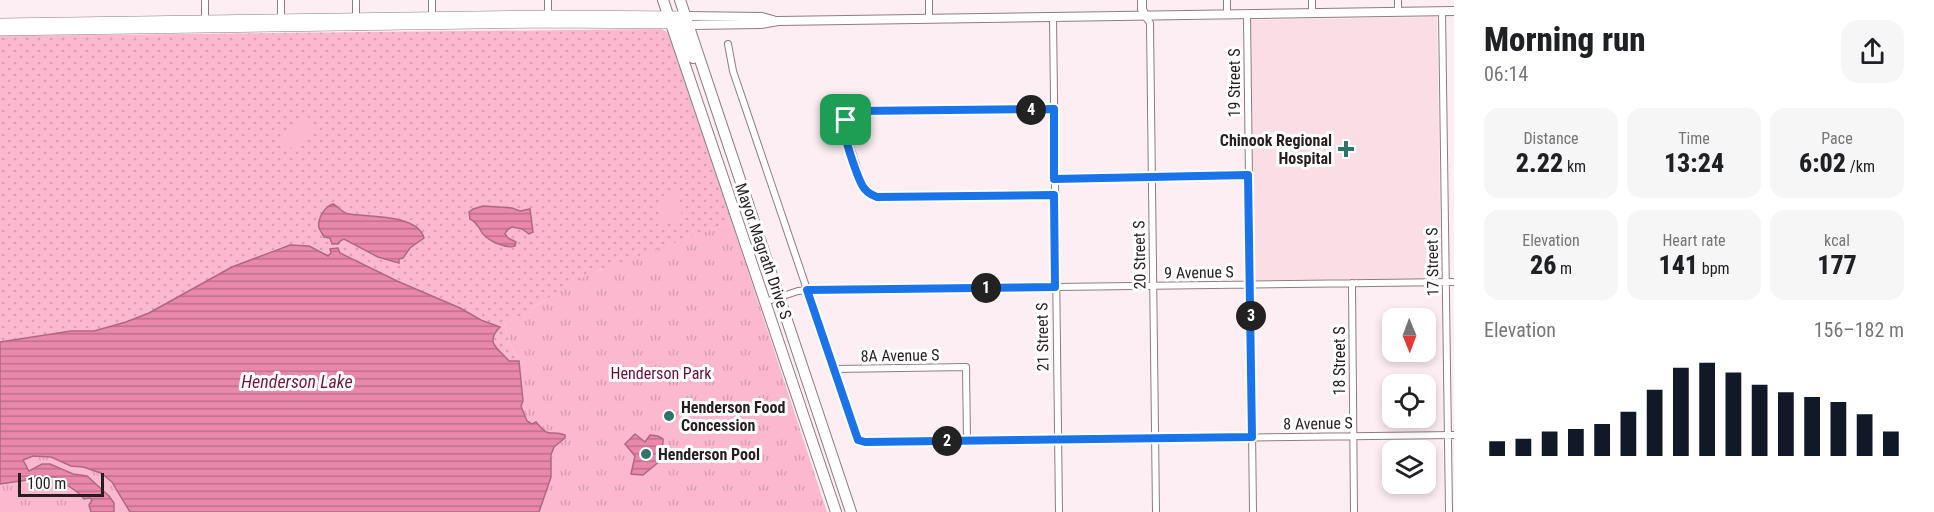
<!DOCTYPE html>
<html lang="en">
<head>
<meta charset="utf-8">
<style>
  :root { --surface:#fff; --page:#f6f6f6; --text:#202124; --muted:#757577; --accent:#111827 }
  body { margin:0; font-family:"Roboto Condensed",sans-serif; background:var(--page); color:var(--text); height:100vh; display:flex; flex-direction:column; font-size:22px; white-space:nowrap }
  * { box-sizing:border-box; margin:0 }
  p { font-size:20px; color:var(--muted) }
  .icon { flex:none; width:33px; height:33px; fill:none; stroke:currentColor; stroke-width:2; stroke-linecap:round; stroke-linejoin:round }
  .map { position:relative; flex:1; overflow:hidden }
  .details { display:flex; flex-direction:column; background:var(--surface); width:480px }
  .details>* { flex:none }
  .needle { width:39px; rotate:179deg }
  .controls { position:absolute; left:1382px; top:308px; display:grid; gap:12px }
  .controls a { display:grid; place-items:center; width:54px; height:54px; border-radius:12px; background:var(--surface); box-shadow:0 3px 9px #0003; font-size:30px }
  .scale { position:absolute; left:18px; bottom:15px; width:86px; box-sizing:border-box; padding-left:6px; border:3px solid #251d20; border-top:0; font-size:16px; line-height:21px; white-space:nowrap; color:#251d20; -webkit-text-stroke:4px #fff; paint-order:stroke }
  .pin { position:absolute; display:grid; place-items:center; width:51px; height:51px; color:#fff; margin:-26px; border-radius:12px; box-shadow:0 3px 9px #0006 }
  .km { position:absolute; width:30px; height:30px; margin:-15px; border-radius:50%; background:#222; color:#fff; font-size:16px; line-height:30px; text-align:center }
  .round { display:grid; place-items:center; flex:none; width:63px; height:63px; border-radius:18px; background:var(--page) }
  .overview { display:flex; align-items:center; justify-content:space-between; height:102px; padding:0 30px }
  h1 { font-size:33px; font-weight:800; line-height:45px }
  .stats { display:grid; grid-template-columns:repeat(3,1fr); gap:9px; height:102px; padding:6px 30px }
  .stats div { display:grid; align-content:center; border-radius:15px; background:var(--page); text-align:center }
  .stats b { font-size:26px; font-weight:800 }
  .stats small { font-size:16px; font-weight:400 }
  .stats p { font-size:16px }
  .chart { height:168px; padding:12px 30px }
  .chart p { display:flex; justify-content:space-between }
  .chart svg { width:100%; height:108px; margin-top:6px; stroke:var(--accent); stroke-width:6 }
  main { display:flex; flex:1; min-height:0 }
  .map>svg:first-child { display:block }
</style>
</head>
<body>
<main>
<div class="map">
<svg width="1454" height="512" viewBox="0 0 1454 512">
  <defs>
    <pattern id="grass-dots" width="8" height="8" patternUnits="userSpaceOnUse" patternTransform="scale(1.5)"><rect width="8" height="8" fill="#fcb8cf"/><path d="M2 2h.1M6 6h.1" fill="none" stroke="#d89eb1" stroke-width="1.8" stroke-linecap="round"/></pattern>
    <pattern id="park-tufts" width="24" height="20" patternUnits="userSpaceOnUse" patternTransform="scale(1.5)"><rect width="24" height="20" fill="#fcb8cf"/><path d="M3 7l-1-3M5 7V3M7 7l1-3M15 17l-1-3M17 17v-4M19 17l1-3" fill="none" stroke="#d89eb1"/></pattern>
    <pattern id="water-rules" width="6" height="5" patternUnits="userSpaceOnUse" patternTransform="scale(1.5)"><rect width="6" height="5" fill="#ea88ac"/><path d="M0 2.5h6" fill="none" stroke="#bd6f8c"/></pattern>
  </defs>
  <rect width="100%" height="100%" fill="#fceef3"/>
  <path fill="#fbdde6" d="M1437 17 1441 279 1254 280 1251 20Z"/>
  <path fill="url(#grass-dots)" d="M662 29 668 33 732 222 609 268 601 269 531 308 532 311 504 324 511 347 519 361H509L503 354 497 351 493 337 499 327 397 281 340 253H331L328 256 309 246 290 245 279 248 232 267 149 313 126 322 94 331H71L0 342V36Z"/>
  <path fill="url(#park-tufts)" d="M732 222 827 512H539L554 447 562 441 561 433C548 436 544 432 536 422L532 424 527 421 521 406 519 361 511 347 504 324 531 311 530 309 589 274Z
    M33 456 51 457 71 465 83 467 101 473 112 482 130 512H114L109 496 87 476 73 474 59 468 36 467 29 471 23 460Z
    M28 477C51 476 69 480 84 499L90 497 92 500 89 505 91 512H0V484Z"/>
  <path fill="#fcb8cf" d="M315 116C311 129 304 154 285 146 283 142 282 140 284 135 287 130 310 116 315 116Z
    M668 191 675 192 680 201 682 218 676 224H665L661 219 662 197Z"/>
  <path fill="url(#water-rules)" stroke="#af6882" stroke-width="1.5" d="M333 204C339 207 342 213 349 214 368 217 418 214 424 238L410 248 403 258 399 259V263L378 257 344 239 340 241 338 244H332L330 238 324 237C324 236 319 229 319 228 317 219 325 206 333 204Z
    M483 206 512 208 520 211 530 209 533 232 529 234 522 229 512 227 507 230 505 234 508 238 516 242 515 246C506 249 489 241 483 234 478 227 478 223 470 219L469 212 473 209Z
    M290 245 309 246 328 256 331 253 330 249 338 248 340 253 397 281 460 308 481 320 500 327C484 343 499 349 509 361H519L523 401 521 406 527 421 532 424 536 422C551 440 549 429 565 435V438L554 447 551 455V477L539 512H130L112 482 101 473 83 467 71 466 51 457 33 456 23 460 29 471 42 464H50L73 474 87 476 109 496 114 503V512H91L89 505 92 500 90 498 84 499C78 490 65 485 55 477H28L27 480 0 484V342L71 331H94L126 322 149 313 232 267Z
    M635 434 645 442 650 435 658 436 663 439C664 448 659 451 660 461L643 475 631 474 635 456 625 444Z"/>
  <g fill="none" stroke-linecap="round" stroke-linejoin="round">
    <g stroke="#8f7c82" stroke-width="8">
      <path id="minor" d="M205 0V23
        M281 0V20
        M356 0V20
        M432 0V18
        M548 0V16
        M1227 0V15
        M1312 0V13
        M1398 0V12
        M1442 11 1449 512
        M1247 14 1253 512
        M1145 16 1150 23 1156 512
        M1053 17 1059 512
        M929 18V0
        M728 44 733 71 858 440 865 442 1454 435
        M1054 109 857 111 847 118 844 128 863 186 869 193 877 197 1054 195
        M1054 179 1248 175
        M1352 283 1354 512
        M765 302 798 291 807 290 1454 282
        M835 369 966 367 967 440"/>
    </g>
    <g stroke="#8f7c82" stroke-width="10">
      <path id="tertiary" d="M1142 0V9L1145 16
        M686 16 762 17 773 20
        M689 25 761 24 778 21 1454 11"/>
    </g>
    <g stroke="#8f7c82" stroke-width="10">
      <path id="secondary" d="M0 23 548 15 686 16
        M0 31 548 23 676 24"/>
    </g>
    <g stroke="#8f7c82" stroke-width="12">
      <path id="primary" d="M663 0 836 512
        M680 0 851 512
        M668 15 680 25 693 58"/>
    </g>
    <use href="#minor" stroke="#fff" stroke-width="6"/>
    <use href="#tertiary" stroke="#fff" stroke-width="8"/>
    <use href="#secondary" stroke="#fff" stroke-width="9"/>
    <use href="#primary" stroke="#fff" stroke-width="10"/>
  </g>
  <g fill="none" stroke-linecap="round" stroke-linejoin="round">
    <g stroke="#fff" stroke-width="12">
      <path id="route" d="M1054 109V179L1248 175 1252 437 865 442 858 440 807 290 1055 287 1054 195 877 197C871 195 865 191 862 185 857 175 842 134 844 124 846 117 851 114 857 111Z"/>
    </g>
    <use href="#route" stroke="#1a73e8" stroke-width="8"/>
  </g>
  <g fill="#2e7468" stroke="#fff" stroke-width="2">
    <path d="M1343 140h6v6h6v6h-6v6h-6v-6h-6v-6h6z"/>
    <circle cx="669" cy="416" r="6"/>
    <circle cx="646" cy="454" r="6"/>
  </g>
  <g text-anchor="middle" stroke-width="6" stroke-linejoin="round" paint-order="stroke">
    <g font-size="16" fill="#251d20" stroke="#fff">
      <text transform="translate(1234 83) rotate(-90)" y="6">19 Street S</text>
      <text transform="translate(764 251) rotate(71)" y="6">Mayor Magrath Drive S</text>
      <text transform="translate(1139 255) rotate(-91)" y="6">20 Street S</text>
      <text transform="translate(1432 262) rotate(-91)" y="6">17 Street S</text>
      <text transform="translate(1199 272) rotate(-1)" y="6">9 Avenue S</text>
      <text transform="translate(1042 337) rotate(-91)" y="6">21 Street S</text>
      <text transform="translate(900 355) rotate(-1)" y="6">8A Avenue S</text>
      <text transform="translate(1339 361) rotate(-90)" y="6">18 Street S</text>
      <text transform="translate(1318 423) rotate(-1)" y="6">8 Avenue S</text>
    </g>
    <g font-size="16" font-weight="bold" fill="#251d20" stroke="#fff" text-anchor="start">
      <text x="1332" y="146" text-anchor="end">Chinook Regional<tspan x="1332" dy="18">Hospital</tspan></text>
      <text x="681" y="413">Henderson Food<tspan x="681" dy="18">Concession</tspan></text>
      <text x="658" y="460">Henderson Pool</text>
    </g>
    <g font-size="16" fill="#650c38" stroke="#fff">
      <text x="661" y="379">Henderson Park</text>
    </g>
    <g font-size="18" font-style="italic" fill="#701941" stroke="#fff">
      <text x="297" y="388">Henderson Lake</text>
    </g>
  </g>
</svg>
<div class="controls">
<a><svg class="needle" viewBox="-14 -14 28 28"><path d="M0-13l5 13h-10z" fill="#e53935"/><path d="M0 13l5-13h-10z" fill="#757577"/></svg></a>
<a><svg class="icon" aria-label="locate" viewBox="0 0 24 24"><circle cx="12" cy="12" r="6"/><path d="M12 2v4M12 18v4M2 12h4M18 12h4"/></svg></a>
<a><svg class="icon" aria-label="layers" viewBox="0 0 24 24"><path d="M12 4l9 5-9 5-9-5zM3 14l9 5 9-5"/></svg></a>
</div>
<div class="scale">100 m</div>
<div class="pin" style="left:846px;top:120px;background:#1e9e55"><svg class="icon" aria-label="arrive" viewBox="0 0 24 24"><path d="M6 21V4h12l-3 4 3 4H6"/></svg></div>
<b class="km" style="left:986px;top:288px">1</b>
<b class="km" style="left:947px;top:441px">2</b>
<b class="km" style="left:1251px;top:316px">3</b>
<b class="km" style="left:1031px;top:110px">4</b>
</div>
<section class="details">
<div class="overview"><div><h1>Morning run</h1><p>06:14</p></div><a class="round"><svg class="icon" aria-label="share" viewBox="0 0 24 24"><path d="M12 15V3M7 8l5-5 5 5M5 13v7h14v-7"/></svg></a></div>
<div class="stats">
<div><p>Distance</p><b>2.22<small> km</small></b></div>
<div><p>Time</p><b>13:24</b></div>
<div><p>Pace</p><b>6:02<small> /km</small></b></div>
</div>
<div class="stats">
<div><p>Elevation</p><b>26<small> m</small></b></div>
<div><p>Heart rate</p><b>141<small> bpm</small></b></div>
<div><p>kcal</p><b>177</b></div>
</div>
<div class="chart"><p><span>Elevation</span>156–182 m</p>
<svg viewBox="0 0 160 44" preserveAspectRatio="none"><path d="M5 44V38M15 44V37M25 44V34M35 44V33M45 44V31M55 44V26M65 44V17M75 44V8M85 44V6M95 44V10M105 44V15M115 44V18M125 44V20M135 44V22M145 44V27M155 44V34"/></svg>
</div>
</section>
</main>
</body>
</html>
